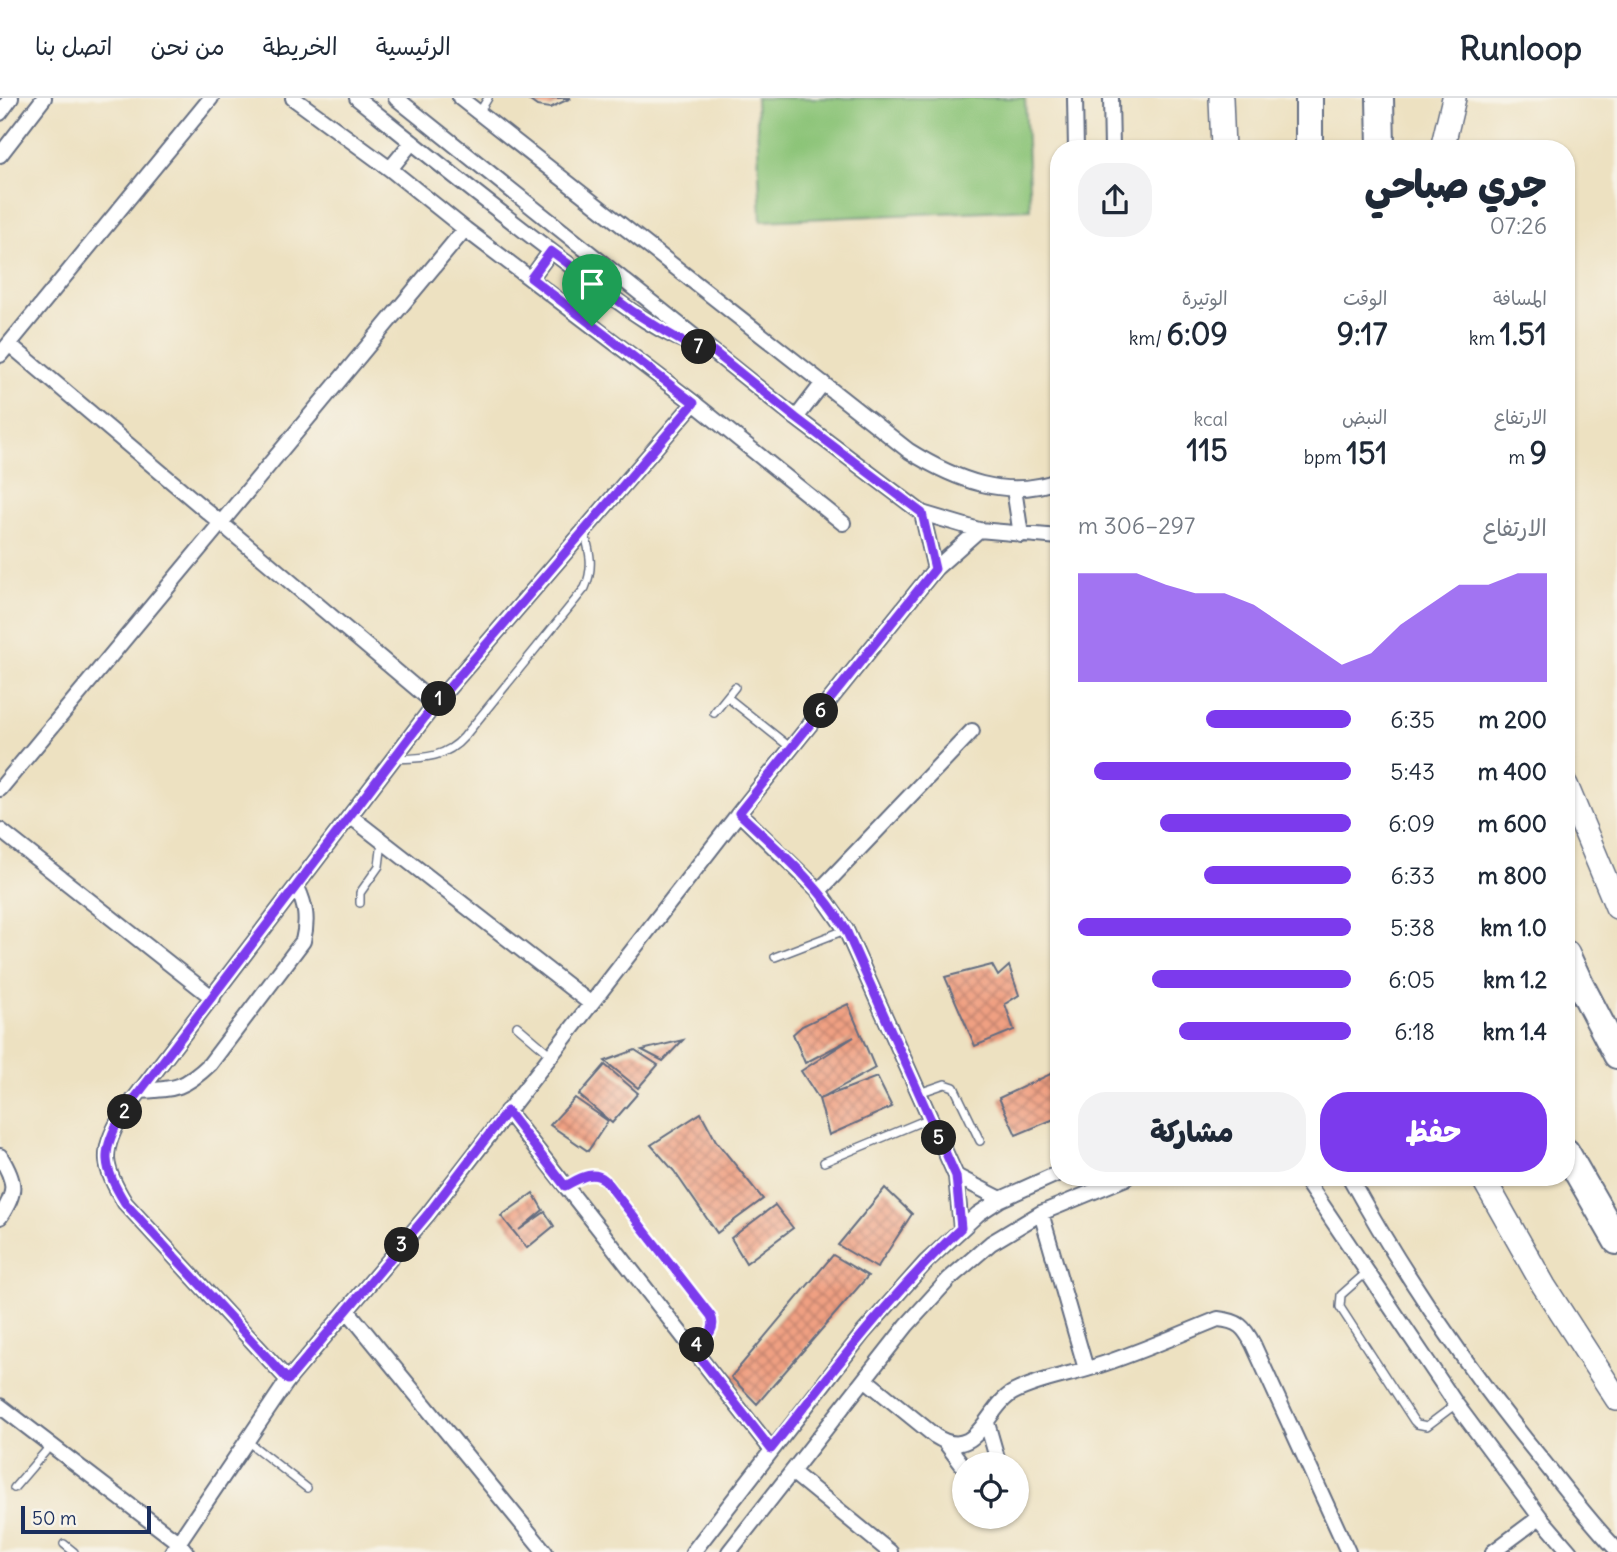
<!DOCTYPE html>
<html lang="ar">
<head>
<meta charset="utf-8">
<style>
  :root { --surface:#fff; --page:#f2f2f3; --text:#1f2937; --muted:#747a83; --line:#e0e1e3; --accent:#7c3aed }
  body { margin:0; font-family:Delius,"Playpen Sans Arabic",sans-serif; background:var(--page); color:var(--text); direction:rtl; height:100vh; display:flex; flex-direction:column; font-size:26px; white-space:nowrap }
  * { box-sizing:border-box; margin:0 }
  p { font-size:23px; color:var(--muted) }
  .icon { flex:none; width:38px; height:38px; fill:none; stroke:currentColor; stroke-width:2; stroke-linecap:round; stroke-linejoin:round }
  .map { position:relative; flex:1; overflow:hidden; direction:ltr }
  .side { position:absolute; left:1050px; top:42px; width:525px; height:1046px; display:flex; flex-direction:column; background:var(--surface); border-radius:28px; box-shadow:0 2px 5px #0004; direction:rtl }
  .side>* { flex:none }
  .tools { position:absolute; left:952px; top:1354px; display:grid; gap:14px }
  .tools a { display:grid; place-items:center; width:77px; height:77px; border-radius:50%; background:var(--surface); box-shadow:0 2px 5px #0004; font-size:35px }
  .scale { position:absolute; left:21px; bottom:18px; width:130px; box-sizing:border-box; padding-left:7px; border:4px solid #1b2f5e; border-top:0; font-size:19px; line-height:24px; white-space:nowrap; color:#1b2f5e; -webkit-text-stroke:5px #f7f3e8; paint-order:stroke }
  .pin { position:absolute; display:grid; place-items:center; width:60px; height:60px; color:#fff; margin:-72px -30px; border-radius:50% 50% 50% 0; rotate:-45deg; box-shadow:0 0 7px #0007 }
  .pin .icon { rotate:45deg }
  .km { position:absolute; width:35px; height:35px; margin:-18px; border-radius:50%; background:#222; color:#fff; font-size:19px; line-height:35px; text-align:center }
  .round { display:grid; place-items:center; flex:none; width:74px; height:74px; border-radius:28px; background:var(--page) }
  .summary { display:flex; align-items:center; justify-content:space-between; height:119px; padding:0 28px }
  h1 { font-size:38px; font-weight:800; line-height:52px }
  .metrics { display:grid; grid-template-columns:repeat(3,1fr); gap:10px; height:119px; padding:7px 28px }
  .metrics div { display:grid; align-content:center }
  .metrics b { font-size:30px; font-weight:800 }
  .metrics small { font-size:19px; font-weight:400 }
  .metrics p { font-size:19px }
  .chart { height:196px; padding:14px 28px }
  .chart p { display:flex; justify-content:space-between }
  .chart svg { width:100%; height:126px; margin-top:7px; fill:var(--accent); opacity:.7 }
  .primary-button { display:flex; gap:14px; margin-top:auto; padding:14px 28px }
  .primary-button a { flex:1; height:80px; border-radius:28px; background:var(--accent); color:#fff; font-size:28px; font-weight:800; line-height:80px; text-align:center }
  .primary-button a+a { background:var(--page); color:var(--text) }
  ul { padding:0 28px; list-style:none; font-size:23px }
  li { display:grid; grid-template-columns:112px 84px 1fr; align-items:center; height:52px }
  li i { height:18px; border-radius:9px; background:var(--accent) }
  header { display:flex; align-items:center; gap:42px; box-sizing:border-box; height:98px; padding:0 35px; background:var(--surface); border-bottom:2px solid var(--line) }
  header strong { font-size:33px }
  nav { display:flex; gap:38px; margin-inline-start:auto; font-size:24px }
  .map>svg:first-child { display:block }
</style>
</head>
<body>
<header>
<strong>Runloop</strong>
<nav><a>الرئيسية</a><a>الخريطة</a><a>من نحن</a><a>اتصل بنا</a></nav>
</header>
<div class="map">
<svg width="1617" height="1454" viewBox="0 0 1617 1454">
  <defs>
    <pattern id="building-cross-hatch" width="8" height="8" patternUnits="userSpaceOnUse" patternTransform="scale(1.75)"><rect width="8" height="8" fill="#f0a082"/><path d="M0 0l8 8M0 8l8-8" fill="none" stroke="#c2836e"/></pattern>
  </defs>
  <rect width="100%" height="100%" fill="#f7f3e8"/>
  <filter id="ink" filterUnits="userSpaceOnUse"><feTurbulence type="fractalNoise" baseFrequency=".0143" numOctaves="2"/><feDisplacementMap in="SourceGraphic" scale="14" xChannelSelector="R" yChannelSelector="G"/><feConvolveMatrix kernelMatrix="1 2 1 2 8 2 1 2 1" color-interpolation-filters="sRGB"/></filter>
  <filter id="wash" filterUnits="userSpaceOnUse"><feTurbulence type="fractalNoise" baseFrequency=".00686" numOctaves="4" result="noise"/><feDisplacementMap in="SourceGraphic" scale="28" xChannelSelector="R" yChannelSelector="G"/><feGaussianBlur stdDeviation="1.57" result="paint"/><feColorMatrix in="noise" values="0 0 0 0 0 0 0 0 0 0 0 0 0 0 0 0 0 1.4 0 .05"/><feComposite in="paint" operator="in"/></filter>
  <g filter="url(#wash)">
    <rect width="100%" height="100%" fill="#ede1c1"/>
    <path fill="#8cc478" stroke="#547a6b" stroke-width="2" d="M756 0H1025L1030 111 761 123Z"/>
    <g id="blocks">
      <path fill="url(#building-cross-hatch)" d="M526 0H571L550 10 537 8Z
        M992 867 998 878 1009 868 1019 897 1005 906 1014 932 975 948 945 879Z
        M848 906 875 970 819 1001 877 979 892 1009 829 1037 819 1001 801 973 854 939 805 965 793 936 802 928Z
        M683 942 663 963 642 952Z
        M635 952 658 967 638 990 605 963Z
        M605 967 638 995 612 1025 579 997Z
        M1059 972V1019L1016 1037 999 1000Z
        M575 1000 608 1023 588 1053 550 1027Z
        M701 1015 716 1043 763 1101 717 1135 674 1073 651 1047Z
        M885 1090 912 1116 877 1170 838 1147Z
        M533 1095 543 1112 519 1132 545 1114 554 1128 527 1150 501 1118Z
        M775 1107 793 1130 746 1165 731 1140Z
        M833 1157 868 1178 757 1306 731 1279Z"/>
    </g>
  </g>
  <g filter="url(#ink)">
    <use href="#blocks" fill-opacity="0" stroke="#646d81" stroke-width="2"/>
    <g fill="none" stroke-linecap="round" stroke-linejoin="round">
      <g stroke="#646d81" stroke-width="10">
        <path id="lane" d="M479 15 488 0
          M727 599 791 650
          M714 615 735 589
          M394 661C421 660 445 661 464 639L585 490C594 469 590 454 584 433
          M360 805V795L379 768 382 744
          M775 859 845 832
          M517 928 551 957
          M919 995 945 986 954 989 980 1043
          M824 1064 930 1020
          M565 1088C579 1081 592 1071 605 1082L713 1222 712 1232 693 1251
          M1367 1174 1341 1197 1340 1209 1414 1323 1417 1326 1427 1328 1456 1306
          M247 1343 307 1390
          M14 1390 51 1347
          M64 1446 74 1454"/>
      </g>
      <g stroke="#646d81" stroke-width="18">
        <path id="street" d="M293 0 390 71 465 131 694 305 843 425
          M357 0C428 57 498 114 571 168 614 200 655 236 707 251
          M396 0 796 320 922 415 979 432 1059 439
          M460 0 909 353C954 381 1007 403 1059 382
          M1075 0 1076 51
          M1111 0 1112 51
          M0 15 11 0
          M0 57 44 0
          M390 71 412 44
          M531 180 551 153
          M9 246 435 606
          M0 257 211 0
          M796 320 823 285
          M1014 391 1021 437
          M922 415 935 471
          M0 691 465 131
          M739 715 819 793 846 832 956 1078 961 1130
          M350 718 590 905
          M0 732 213 900
          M819 793 972 633
          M140 993C175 991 184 991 210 966L303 843C308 822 306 808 297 789
          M507 1013 771 1351
          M0 1058C16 1084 17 1094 0 1119
          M956 1078 1001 1101
          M1304 1080 1456 1306 1540 1419 1570 1454
          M1350 1080C1405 1179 1470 1274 1542 1362 1566 1392 1590 1424 1617 1452
          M1041 1115 1086 1271
          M347 1212 545 1454
          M288 1282 125 1105C103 1069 100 1054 122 1017L435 606 694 305
          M866 1282 935 1338C978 1366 986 1308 1014 1294 1040 1281 1070 1277 1097 1268 1138 1255 1178 1237 1218 1221 1239 1223 1244 1229 1253 1246L1348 1454
          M0 1308 179 1445 186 1454
          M987 1325 999 1367
          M945 1344 964 1369
          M792 1374 890 1454
          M172 1454 288 1282 428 1116 739 715 935 471 979 432
          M693 1454 863 1235 926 1164 978 1116 1001 1101 1059 1075
          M729 1454 907 1227 949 1181 991 1145 1041 1115 1126 1080
          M1493 1454 1540 1419"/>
      </g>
      <g stroke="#646d81" stroke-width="26">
        <path id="primary" d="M1221 0 1223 51
          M1442 51 1454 0
          M1566 687 1617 809
          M1483 1080 1544 1188 1617 1301"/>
      </g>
      <g stroke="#646d81" stroke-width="30">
        <path id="highway" d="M1309 0V51
          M1380 0 1381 51
          M1566 856 1580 886 1617 957
          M1566 1054 1617 1143"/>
      </g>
      <use href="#lane" stroke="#fff" stroke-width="7"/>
      <use href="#street" stroke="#fff" stroke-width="14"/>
      <use href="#primary" stroke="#fff" stroke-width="23"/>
      <use href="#highway" stroke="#fff" stroke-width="26"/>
    </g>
  </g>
  <g fill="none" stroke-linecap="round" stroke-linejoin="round" filter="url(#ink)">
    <g stroke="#fff" stroke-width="14">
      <path id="route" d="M551 153 632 213 664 233 685 245 713 253 796 320 922 415 935 471 739 715C777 751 819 786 846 832L956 1078 961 1130C890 1197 831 1275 771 1351L693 1251C704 1241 718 1233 711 1218L605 1082C592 1071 579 1081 565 1088L507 1013 428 1116 288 1282 125 1105C103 1069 100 1054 122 1017L435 606 694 305 531 180Z"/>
    </g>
    <use href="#route" stroke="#7c3aed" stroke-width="9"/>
  </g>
</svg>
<div class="tools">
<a><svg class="icon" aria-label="locate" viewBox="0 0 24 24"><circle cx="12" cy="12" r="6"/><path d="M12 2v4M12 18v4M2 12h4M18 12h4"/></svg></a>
</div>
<div class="scale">50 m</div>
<div class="pin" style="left:592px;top:228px;background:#1e9e55"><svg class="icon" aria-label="arrive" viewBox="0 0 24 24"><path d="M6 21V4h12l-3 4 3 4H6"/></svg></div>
<b class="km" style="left:439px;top:601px">1</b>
<b class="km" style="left:125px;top:1014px">2</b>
<b class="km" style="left:402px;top:1147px">3</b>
<b class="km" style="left:697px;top:1247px">4</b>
<b class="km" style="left:939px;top:1040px">5</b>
<b class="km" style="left:821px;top:613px">6</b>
<b class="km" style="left:699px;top:249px">7</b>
<section class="side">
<div class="summary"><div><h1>جري صباحي</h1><p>07:26</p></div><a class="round"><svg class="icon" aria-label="share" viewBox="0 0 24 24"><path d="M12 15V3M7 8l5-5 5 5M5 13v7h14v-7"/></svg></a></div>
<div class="metrics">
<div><p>المسافة</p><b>1.51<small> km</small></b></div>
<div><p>الوقت</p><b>9:17</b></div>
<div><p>الوتيرة</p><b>6:09<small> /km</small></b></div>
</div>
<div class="metrics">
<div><p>الارتفاع</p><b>9<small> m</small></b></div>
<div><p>النبض</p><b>151<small> bpm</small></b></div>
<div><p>kcal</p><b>115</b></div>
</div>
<div class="chart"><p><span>الارتفاع</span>297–306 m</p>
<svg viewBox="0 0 160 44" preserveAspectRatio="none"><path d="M0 44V6L10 6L20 6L30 10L40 13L50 13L60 17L70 24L80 31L90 38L100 34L110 24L120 17L130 10L140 10L150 6L160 6V44z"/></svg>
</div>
<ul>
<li><b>200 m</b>6:35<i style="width:53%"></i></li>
<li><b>400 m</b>5:43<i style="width:94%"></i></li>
<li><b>600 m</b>6:09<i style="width:70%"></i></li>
<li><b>800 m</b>6:33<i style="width:54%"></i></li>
<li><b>1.0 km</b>5:38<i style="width:100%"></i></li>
<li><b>1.2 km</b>6:05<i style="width:73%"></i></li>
<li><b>1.4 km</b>6:18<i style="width:63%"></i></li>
</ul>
<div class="primary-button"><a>حفظ</a><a>مشاركة</a></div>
</section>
</div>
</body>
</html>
